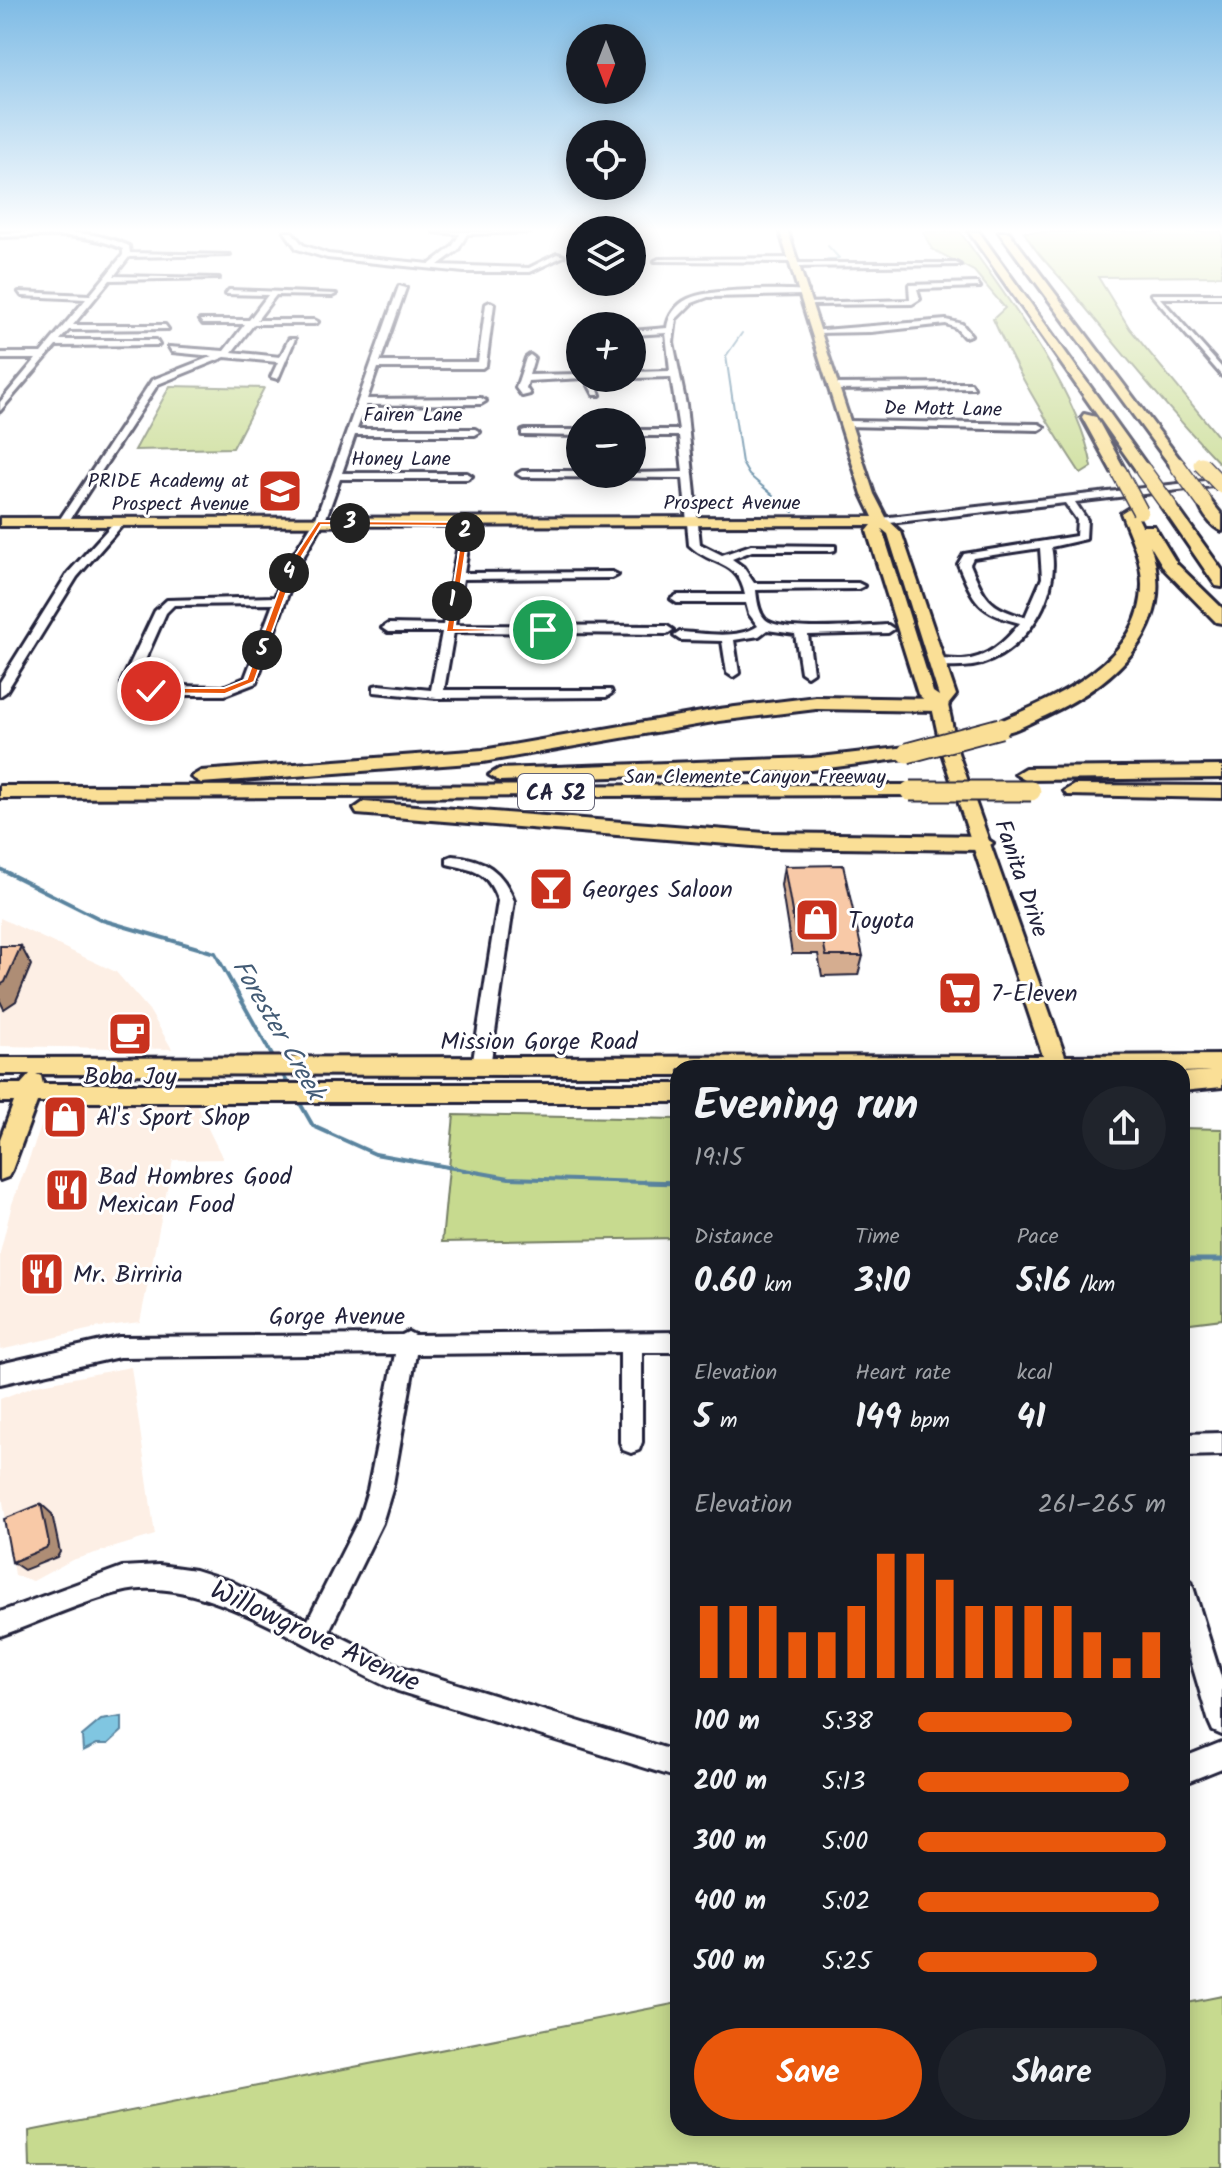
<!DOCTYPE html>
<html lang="en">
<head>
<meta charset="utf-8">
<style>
  :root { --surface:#171b24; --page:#20242c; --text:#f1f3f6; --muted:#9ea1a6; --accent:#ea580c }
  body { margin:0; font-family:Kalam,sans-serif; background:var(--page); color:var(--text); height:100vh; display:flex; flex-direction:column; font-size:30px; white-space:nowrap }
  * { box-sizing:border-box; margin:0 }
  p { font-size:26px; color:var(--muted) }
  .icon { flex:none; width:44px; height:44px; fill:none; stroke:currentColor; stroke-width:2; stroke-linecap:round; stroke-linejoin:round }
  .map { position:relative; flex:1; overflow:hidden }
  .panel { position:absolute; left:670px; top:1060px; width:520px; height:1076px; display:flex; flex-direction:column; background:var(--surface); border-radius:24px; box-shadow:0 4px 20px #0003 }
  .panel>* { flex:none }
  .needle { width:52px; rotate:180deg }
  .controls { position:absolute; left:566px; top:24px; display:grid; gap:16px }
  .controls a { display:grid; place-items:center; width:80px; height:80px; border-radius:50%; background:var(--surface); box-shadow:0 4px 20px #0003; font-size:40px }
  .pin { position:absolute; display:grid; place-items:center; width:68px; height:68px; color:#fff; margin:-34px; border:4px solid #fff; border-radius:50%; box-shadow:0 2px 8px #0007 }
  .km { position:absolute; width:40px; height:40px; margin:-20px; border-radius:50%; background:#222; color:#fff; font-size:22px; line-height:40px; text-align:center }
  .round { display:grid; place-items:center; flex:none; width:84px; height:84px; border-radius:42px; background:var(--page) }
  .summary { display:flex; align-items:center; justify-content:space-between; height:136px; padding:0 24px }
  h1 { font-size:44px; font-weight:700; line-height:60px }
  .figures { display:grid; grid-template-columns:repeat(3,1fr); gap:12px; height:136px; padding:8px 24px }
  .figures div { display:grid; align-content:center }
  .figures b { font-size:34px; font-weight:700 }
  .figures small { font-size:22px; font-weight:400 }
  .figures p { font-size:22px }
  .chart { height:224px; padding:16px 24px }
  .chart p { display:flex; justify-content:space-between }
  .chart svg { width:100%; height:144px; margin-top:8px; stroke:var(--accent); stroke-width:6 }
  .button { display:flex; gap:16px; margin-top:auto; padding:16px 24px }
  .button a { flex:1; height:92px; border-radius:48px; background:var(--accent); color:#fff; font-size:32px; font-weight:700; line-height:92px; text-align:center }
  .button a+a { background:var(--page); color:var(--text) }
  ul { padding:0 24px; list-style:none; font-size:26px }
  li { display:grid; grid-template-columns:128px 96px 1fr; align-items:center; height:60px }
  li i { height:20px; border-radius:10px; background:var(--accent) }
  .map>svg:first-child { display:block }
</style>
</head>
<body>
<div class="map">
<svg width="1222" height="2168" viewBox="0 0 1222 2168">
  <rect width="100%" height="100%" fill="#fff"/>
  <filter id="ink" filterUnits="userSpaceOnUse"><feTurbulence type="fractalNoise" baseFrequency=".0125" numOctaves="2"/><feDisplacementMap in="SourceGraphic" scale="16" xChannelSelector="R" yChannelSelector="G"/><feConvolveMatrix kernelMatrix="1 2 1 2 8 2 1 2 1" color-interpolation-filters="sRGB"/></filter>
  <g filter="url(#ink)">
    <path fill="#fdefe5" d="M0 918 116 972 149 1010 172 1049 0 1046Z
      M65 1104H196L223 1159 173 1160 140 1322 100 1327 0 1350V1253L12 1204 47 1111Z
      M131 1367 155 1535 72 1560 33 1581 15 1575 0 1484V1399L36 1385Z"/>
    <path fill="#c7da8f" stroke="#747e65" stroke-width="2" d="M923 232H960C1005 294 1079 392 1092 467L1081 474C1048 424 1017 373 993 319L1005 308 974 271 932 249Z
      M1024 232H1222V276L1098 277 1130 329 1222 441V466C1168 410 1120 350 1070 289 1054 270 1036 254 1024 232Z
      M170 386 264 388 233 448 135 450Z
      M454 1115 678 1119V1238L442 1242Z
      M1182 1128 1222 1129V1319L1182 1324Z
      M1222 1996V2168H30L29 2131 678 2003V2128H1182V2004Z"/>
    <path fill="#80c6e1" stroke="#5a849f" stroke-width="2" d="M122 1717V1731L108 1744H97L83 1751 82 1736 101 1720Z"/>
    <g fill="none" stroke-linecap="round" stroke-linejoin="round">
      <path stroke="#5a849f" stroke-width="2" d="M819 262 839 258 828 246
        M742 333 726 356 742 463 749 475 793 512"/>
      <path stroke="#5a849f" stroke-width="4" d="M0 869 102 920 215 953 274 1059
        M280 1070 290 1087
        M297 1098 313 1126 375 1154 509 1178 678 1183"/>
      <path stroke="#5a849f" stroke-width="5" d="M645 1182 678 1183
        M1182 1260H1222"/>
      <g stroke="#22223b" stroke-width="6">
        <path id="minor" d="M285 232H292L303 245 328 254 430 264 452 247 460 234 434 232H530L467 234 458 250 438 265 529 268 557 254 564 256 530 272H464L327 258 297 249Z
          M0 233C44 232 88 227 129 246L130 253 230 255 129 257 114 276 219 278 110 280 73 325H165L168 329 69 330 60 340H156L159 345 56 346 0 411V402L36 359H0V353H41L86 299 22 296 19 292 90 295 123 255V249C84 231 42 236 0 237Z
          M793 258 796 262 655 261 659 259Z
          M794 263H956L960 265 791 267Z
          M977 283 980 287 917 289 920 299 912 304 808 305 804 303 910 300 909 285Z
          M399 286 406 288 380 362H478L486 304 490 302 494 304 486 365 482 368H378L367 399 481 398 486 401 481 404 366 405 357 429H475L480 432 475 435H355L342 473H467L472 476 467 479H340L326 518 298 566 256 683 225 695H140L123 690 122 681 155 611 167 600 275 597 286 566 316 518ZM273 604 245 678 223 687 134 685 166 613 174 605Z
          M229 290 336 294 332 296 276 295 257 320H314L318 322 314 324H254L232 352 280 357 289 339H295L278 379 271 377 278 362 225 357 158 384 67 524H59L58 522 152 380 213 356 172 352 169 347 224 351 245 324H203L200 320H249L268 295 226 294Z
          M808 291 805 295 708 297 692 303 676 319 673 342 686 405 700 544 722 555 751 545 835 546V550L831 551H752L732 559 743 567 754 583H858L864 586 858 589 756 590C757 599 758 612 765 619 780 634 865 626 888 625L894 629 888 633 808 635 813 672 807 676 801 672 795 634 767 630 759 636 734 640 739 673 733 677 727 673 722 641 680 640 674 636 680 632C704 633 737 640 758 626L749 614 746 603H677L671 599 677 595H745C738 558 711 567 689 545L683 478 522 477 517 474 522 471H580V474L683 472 679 436H632V430H679L671 377 632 378V372L670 371 666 333 632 335V331L667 328C668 316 677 304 688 299 709 288 783 289 808 291Z
          M1151 294H1222V298H1160L1222 368V376Z
          M946 320 962 324 971 335 964 337 956 328 946 324 871 332 815 333 811 331Z
          M530 355 534 358 529 375 580 374V378H584L528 381 526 388 530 394 522 396 516 388 526 358Z
          M585 378H593L600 395H594Z
          M971 383 974 388 833 390 828 387 833 384Z
          M846 421 1039 424 1044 427 1039 430 843 426V422Z
          M525 430H580V436L522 435V431Z
          M1222 479V485L1075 502 1087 520 1086 539 1051 547C1063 599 1017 667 961 667 951 667 939 669 931 663 939 657 951 660 962 660 987 659 1005 642 1020 623 979 613 974 602 958 564L964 554 1076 536 1077 520 1065 503 881 524 876 521 881 518ZM1040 548 1042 578 1025 617C988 608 984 597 970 564L973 558Z
          M116 520 125 522 77 577 6 692 0 696V682L68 573Z
          M467 521 472 524 464 573 612 572 618 575 612 578 463 579 455 625 667 626 673 630 667 634 454 632 444 690H611L612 693 606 697 437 698 374 692V686L379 685 431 690 442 632H388L382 628 388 624 443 625 462 524Z
          M452 856C484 858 503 871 514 901L490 1067 481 1074 472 1067 498 901C487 870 475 871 447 864V858Z
          M408 1332 414 1335 678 1332V1352H642V1442L639 1450 631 1453 623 1450 620 1442V1352L416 1354 392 1490 382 1523 329 1631 399 1666 678 1752V1778L398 1691C320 1659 205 1571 121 1592 80 1602 39 1622 0 1636V1612L122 1567 159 1565 195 1570 230 1581 308 1620 359 1519 368 1490 395 1354 119 1357 0 1384V1364L119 1337 402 1335Z
          M1222 1433V1455L1182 1456V1434Z
          M1182 1578 1191 1581 1194 1590 1222 1680V1735L1213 1731 1209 1722 1182 1631Z
          M1222 1742V1768L1182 1784V1758Z"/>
      </g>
      <g stroke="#22223b" stroke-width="6">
        <path id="major" d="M780 232H788L874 494 887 519 901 532 956 695 948 705 958 753 1065 1056 1222 1055V1087L1182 1091V1073L1210 1071 1182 1072V1068H678V1075H587L36 1074 41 1076 43 1084H678V1102H37L12 1170 8 1177 0 1180V1139L14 1102H0V1084H21L30 1074H0V1058L1043 1056 942 753 932 707 918 694 867 531 872 525 0 526V518L873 517 862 494ZM882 529 888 534 939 696 933 692Z"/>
      </g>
      <g stroke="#22223b" stroke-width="6">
        <path id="highway" d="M969 232H979L1148 467V473H1138Z
          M999 232H1009L1182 462V468H1172Z
          M1084 414 1096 417 1126 472 1124 475 1112 472 1082 417Z
          M1199 499H1209L1222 515V531C1212 528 1197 508 1199 499Z
          M1164 503H1174L1222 570V587L1216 586 1161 506Z
          M1129 508 1134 510 1142 526H1154L1177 564 1222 608V623L1216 622 1165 570 1150 545C1180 628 1114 684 1045 716 1030 722 1010 736 993 732L990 728 993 724C1053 699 1143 662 1142 584 1142 559 1130 536 1121 513Z
          M816 697 940 699 949 705 940 711 816 709 719 721 483 762 201 783 191 777 201 771 483 750 719 709Z
          M907 747 917 753 914 757 812 770 499 781 489 775 499 769 812 758Z
          M1222 766V778L1025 780 1015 774 1025 768Z
          M910 785 917 787 920 791 917 795 0 798V786Z
          M1074 785 1222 786V798L1067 795 1064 791Z
          M364 802 765 833 982 836 993 843 982 850 765 847 357 814 354 809Z"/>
      </g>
      <use href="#minor" fill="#fff" fill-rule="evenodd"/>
      <use href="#major" fill="#fadf96" fill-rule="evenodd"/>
      <use href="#highway" fill="#fadf96" fill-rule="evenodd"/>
      <g stroke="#22223b" stroke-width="18" stroke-linecap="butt">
        <path id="highway-bridge-far1" d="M1201 464 1222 486
          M1177 465 1204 502
          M1143 470 1169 506
          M1119 472 1140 511"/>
      </g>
      <g stroke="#22223b" stroke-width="23" stroke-linecap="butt">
        <path id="highway-bridge" d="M907 753 1000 728
          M910 791H1031"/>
      </g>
      <use href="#highway-bridge-far1" stroke="#fadf96" stroke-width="15"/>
      <use href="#highway-bridge" stroke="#fadf96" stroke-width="19"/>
    </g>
    <path fill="#d5ad90" stroke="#22223b" stroke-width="2" d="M784 866 863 956 858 975 822 976 818 954H792L781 885Z"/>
    <path fill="#ae8d75" stroke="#22223b" stroke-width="2" d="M21 946 31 965 16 1001 4 1009 0 1001V985Z
      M41 1504 52 1514 60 1552 57 1557 24 1570 12 1562Z"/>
    <path fill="#f8c9a7" stroke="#22223b" stroke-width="2" d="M843 865 863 956H826L822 935H796L784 866Z
      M0 946H21L5 982 0 985Z
      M41 1504 49 1543 46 1548 12 1562 4 1519Z"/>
  </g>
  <linearGradient id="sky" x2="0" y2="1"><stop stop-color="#7ebbe5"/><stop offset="0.43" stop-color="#fff"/><stop offset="1" stop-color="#fff" stop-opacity="0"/></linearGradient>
  <rect width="1222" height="535" fill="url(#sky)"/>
  <path fill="#ea580c" stroke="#fff" stroke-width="2" d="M318 521 470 522 454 628 547 630 446 632 463 526 321 525 296 566 254 682 225 694 148 693 151 688H224L247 679 288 566Z"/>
  <defs>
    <g id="school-square" transform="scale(2.3)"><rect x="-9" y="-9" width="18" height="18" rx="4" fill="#c8321e" stroke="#fff"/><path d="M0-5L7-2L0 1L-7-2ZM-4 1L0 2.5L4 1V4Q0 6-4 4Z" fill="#fff"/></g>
    <g id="bar-square" transform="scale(2.3)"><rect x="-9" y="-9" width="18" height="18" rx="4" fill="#c8321e" stroke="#fff"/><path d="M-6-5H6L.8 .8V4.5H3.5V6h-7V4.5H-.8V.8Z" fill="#fff"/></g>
    <g id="shop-square" transform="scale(2.3)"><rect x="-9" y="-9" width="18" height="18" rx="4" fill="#c8321e" stroke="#fff"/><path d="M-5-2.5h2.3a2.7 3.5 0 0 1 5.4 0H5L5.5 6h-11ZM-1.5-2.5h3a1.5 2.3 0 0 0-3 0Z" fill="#fff"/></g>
    <g id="supermarket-square" transform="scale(2.3)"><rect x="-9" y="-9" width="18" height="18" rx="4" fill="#c8321e" stroke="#fff"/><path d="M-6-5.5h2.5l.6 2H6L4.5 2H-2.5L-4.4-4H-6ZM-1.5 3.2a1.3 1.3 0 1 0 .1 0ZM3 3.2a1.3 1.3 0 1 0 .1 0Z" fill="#fff"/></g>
    <g id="cafe-square" transform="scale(2.3)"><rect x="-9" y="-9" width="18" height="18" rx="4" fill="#c8321e" stroke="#fff"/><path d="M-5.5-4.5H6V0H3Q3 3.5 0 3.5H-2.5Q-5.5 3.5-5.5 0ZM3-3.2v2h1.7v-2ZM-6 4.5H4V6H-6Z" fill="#fff"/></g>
    <g id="restaurant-square" transform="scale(2.3)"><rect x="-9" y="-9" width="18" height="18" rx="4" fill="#c8321e" stroke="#fff"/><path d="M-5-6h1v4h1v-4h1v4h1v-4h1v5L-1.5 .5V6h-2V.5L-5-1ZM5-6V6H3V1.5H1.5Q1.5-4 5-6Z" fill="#fff"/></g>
  </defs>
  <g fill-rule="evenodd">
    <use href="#school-square" x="280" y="491"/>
    <use href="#bar-square" x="551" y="889"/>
    <use href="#shop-square" x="817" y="920"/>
    <use href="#supermarket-square" x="960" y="993"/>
    <use href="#cafe-square" x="130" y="1034"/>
    <use href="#shop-square" x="65" y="1117"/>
    <use href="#restaurant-square" x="67" y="1190"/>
    <use href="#restaurant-square" x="42" y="1274"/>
  </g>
  <g text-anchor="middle" stroke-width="6" stroke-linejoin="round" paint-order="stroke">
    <g font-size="20" fill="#22223b" stroke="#fff">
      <text transform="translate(943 408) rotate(1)" y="7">De Mott Lane</text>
      <text x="413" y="421">Fairen Lane</text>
      <text x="401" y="465">Honey Lane</text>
      <text x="732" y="509">Prospect Avenue</text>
      <text x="755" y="783">San Clemente Canyon Freeway</text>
    </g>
    <g font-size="20" fill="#22223b" stroke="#fff" text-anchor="end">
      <text x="249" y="487">PRIDE Academy at<tspan x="249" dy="23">Prospect Avenue</tspan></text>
    </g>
    <rect fill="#fff" stroke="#646476" stroke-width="2" x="518" y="774" width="76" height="36" rx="6"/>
    <g font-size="22" font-weight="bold" fill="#22223b">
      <text x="556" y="800">CA 52</text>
    </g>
    <g font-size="24" fill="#22223b" stroke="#fff">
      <text transform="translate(1022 878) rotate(71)" y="8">Fanita Drive</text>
      <text x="539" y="1049">Mission Gorge Road</text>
      <text x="337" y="1324">Gorge Avenue</text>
    </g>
    <g font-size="24" fill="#22223b" stroke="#fff" text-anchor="start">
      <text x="582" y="897">Georges Saloon</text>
      <text x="848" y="928">Toyota</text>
      <text x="991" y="1001">7-Eleven</text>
      <text x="130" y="1084" text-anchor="middle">Boba Joy</text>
      <text x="96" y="1125">Al's Sport Shop</text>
      <text x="98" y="1184">Bad Hombres Good<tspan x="98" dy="28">Mexican Food</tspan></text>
      <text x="73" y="1282">Mr. Birriria</text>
    </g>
    <g font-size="26" font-style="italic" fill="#435b75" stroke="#fff">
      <text transform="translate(279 1029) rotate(60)" y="9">Forester Creek</text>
    </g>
    <g font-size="28" fill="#22223b" stroke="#fff">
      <text transform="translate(316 1635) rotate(25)" y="10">Willowgrove Avenue</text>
    </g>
  </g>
</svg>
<div class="controls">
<a><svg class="needle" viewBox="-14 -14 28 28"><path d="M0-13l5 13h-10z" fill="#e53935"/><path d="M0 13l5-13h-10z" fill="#9ea1a6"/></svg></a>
<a><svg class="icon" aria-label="locate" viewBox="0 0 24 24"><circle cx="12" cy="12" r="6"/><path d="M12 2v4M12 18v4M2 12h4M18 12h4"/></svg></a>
<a><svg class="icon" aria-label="layers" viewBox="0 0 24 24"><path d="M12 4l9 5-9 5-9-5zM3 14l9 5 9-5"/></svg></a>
<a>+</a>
<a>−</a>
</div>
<div class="pin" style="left:543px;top:630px;background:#1e9e55"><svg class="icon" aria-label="arrive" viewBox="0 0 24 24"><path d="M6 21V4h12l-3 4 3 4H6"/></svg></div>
<div class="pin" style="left:151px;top:691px;background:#d93025"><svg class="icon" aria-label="check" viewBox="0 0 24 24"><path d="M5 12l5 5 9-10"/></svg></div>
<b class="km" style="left:452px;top:601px">1</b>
<b class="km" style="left:465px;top:532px">2</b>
<b class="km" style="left:350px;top:523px">3</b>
<b class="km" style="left:289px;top:573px">4</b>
<b class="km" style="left:262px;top:650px">5</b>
<section class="panel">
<div class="summary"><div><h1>Evening run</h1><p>19:15</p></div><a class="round"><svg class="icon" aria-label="share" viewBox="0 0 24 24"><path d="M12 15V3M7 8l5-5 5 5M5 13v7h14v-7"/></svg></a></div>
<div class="figures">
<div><p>Distance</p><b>0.60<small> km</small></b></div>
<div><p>Time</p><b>3:10</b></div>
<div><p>Pace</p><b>5:16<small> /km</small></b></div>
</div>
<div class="figures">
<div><p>Elevation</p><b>5<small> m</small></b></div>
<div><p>Heart rate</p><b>149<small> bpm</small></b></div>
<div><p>kcal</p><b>41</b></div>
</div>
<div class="chart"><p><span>Elevation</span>261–265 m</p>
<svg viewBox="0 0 160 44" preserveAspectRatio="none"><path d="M5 44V22M15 44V22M25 44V22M35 44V30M45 44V30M55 44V22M65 44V6M75 44V6M85 44V14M95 44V22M105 44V22M115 44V22M125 44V22M135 44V30M145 44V38M155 44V30"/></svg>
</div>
<ul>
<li><b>100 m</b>5:38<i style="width:62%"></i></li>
<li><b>200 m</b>5:13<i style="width:85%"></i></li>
<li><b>300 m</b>5:00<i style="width:100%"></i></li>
<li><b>400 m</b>5:02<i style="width:97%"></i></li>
<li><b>500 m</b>5:25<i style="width:72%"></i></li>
</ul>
<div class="button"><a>Save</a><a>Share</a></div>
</section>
</div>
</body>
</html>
